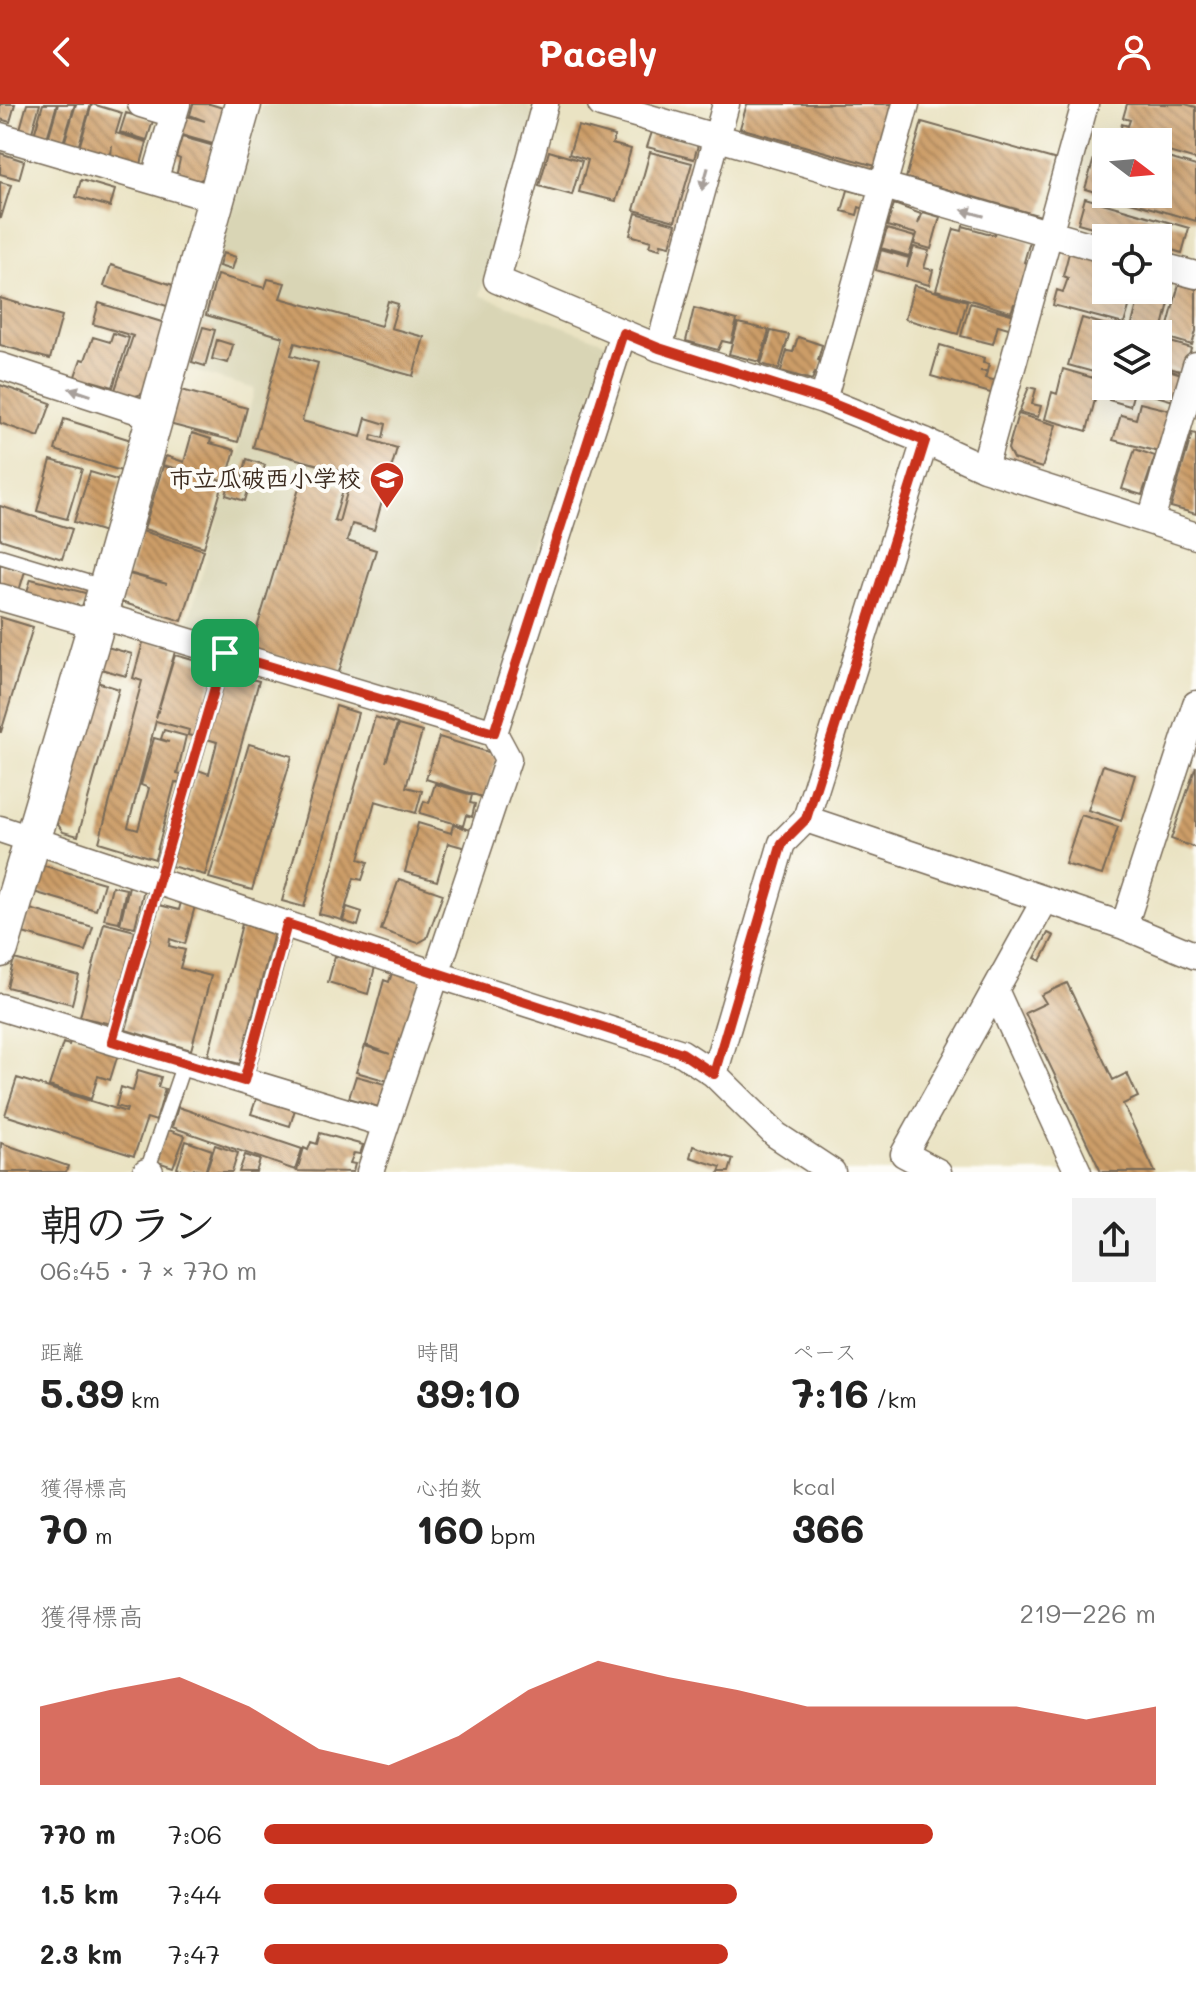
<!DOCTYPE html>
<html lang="ja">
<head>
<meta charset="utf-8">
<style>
  :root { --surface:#fff; --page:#f2f2f2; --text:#222; --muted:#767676; --accent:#c8321e }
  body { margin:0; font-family:Mali,"Klee One",sans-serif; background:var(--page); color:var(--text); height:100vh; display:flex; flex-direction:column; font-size:30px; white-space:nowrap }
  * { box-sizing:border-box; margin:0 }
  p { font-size:26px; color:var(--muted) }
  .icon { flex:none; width:44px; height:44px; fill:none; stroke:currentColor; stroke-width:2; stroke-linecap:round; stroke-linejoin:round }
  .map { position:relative; height:1068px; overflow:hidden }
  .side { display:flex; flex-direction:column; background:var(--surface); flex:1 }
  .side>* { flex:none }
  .needle { width:52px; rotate:106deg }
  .controls { position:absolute; left:1092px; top:24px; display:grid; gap:16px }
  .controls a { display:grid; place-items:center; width:80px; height:80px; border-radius:0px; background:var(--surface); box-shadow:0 8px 32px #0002; font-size:40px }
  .pin { position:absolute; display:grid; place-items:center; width:68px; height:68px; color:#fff; margin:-34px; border-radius:16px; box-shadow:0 4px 12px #0006 }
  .round { display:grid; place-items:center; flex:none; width:84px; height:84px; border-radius:0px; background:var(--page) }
  .headline { display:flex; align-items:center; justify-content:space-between; height:136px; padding:0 40px }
  h1 { font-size:44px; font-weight:800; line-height:60px }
  .stats { display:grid; grid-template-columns:repeat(3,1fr); gap:12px; height:136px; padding:8px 40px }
  .stats div { display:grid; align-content:center }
  .stats b { font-size:40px; font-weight:800 }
  .stats small { font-size:22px; font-weight:400 }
  .stats p { font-size:22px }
  .chart { height:224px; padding:16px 40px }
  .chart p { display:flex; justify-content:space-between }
  .chart svg { width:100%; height:144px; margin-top:8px; fill:var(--accent); opacity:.7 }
  ul { padding:0 40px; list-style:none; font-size:26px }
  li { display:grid; grid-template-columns:128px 96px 1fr; align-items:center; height:60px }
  li i { height:20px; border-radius:10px; background:var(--accent) }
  header { display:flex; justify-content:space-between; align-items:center; height:104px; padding:0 40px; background:var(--accent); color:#fff; font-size:36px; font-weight:800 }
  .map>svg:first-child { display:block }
</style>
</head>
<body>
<header><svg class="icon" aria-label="back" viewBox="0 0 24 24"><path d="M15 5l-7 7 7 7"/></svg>Pacely<svg class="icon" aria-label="person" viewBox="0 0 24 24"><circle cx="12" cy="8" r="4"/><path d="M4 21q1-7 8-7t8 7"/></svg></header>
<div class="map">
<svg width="1196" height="1068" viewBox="0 0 1196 1068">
  <defs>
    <pattern id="building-back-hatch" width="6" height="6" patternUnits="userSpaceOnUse" patternTransform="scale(2)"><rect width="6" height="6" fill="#cc9d68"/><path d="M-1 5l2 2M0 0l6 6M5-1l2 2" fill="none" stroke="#a78055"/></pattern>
  </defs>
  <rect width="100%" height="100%" fill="#fdfcf7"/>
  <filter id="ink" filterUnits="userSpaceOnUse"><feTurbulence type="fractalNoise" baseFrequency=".0125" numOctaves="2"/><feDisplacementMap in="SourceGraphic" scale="16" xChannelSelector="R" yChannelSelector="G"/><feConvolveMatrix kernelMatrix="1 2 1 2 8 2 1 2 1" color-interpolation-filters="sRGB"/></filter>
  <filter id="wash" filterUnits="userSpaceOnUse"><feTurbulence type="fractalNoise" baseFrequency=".006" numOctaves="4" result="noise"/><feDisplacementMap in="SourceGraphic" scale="32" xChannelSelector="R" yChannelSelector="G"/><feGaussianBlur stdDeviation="1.8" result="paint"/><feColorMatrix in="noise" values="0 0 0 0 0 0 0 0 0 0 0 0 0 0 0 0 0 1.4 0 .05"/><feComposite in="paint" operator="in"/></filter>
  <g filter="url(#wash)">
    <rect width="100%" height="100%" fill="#eae3c3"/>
    <path fill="#d9d5b5" d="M262 0H526L534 10 480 191 607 239 488 613 479 618 186 526 255 285 187 265Z"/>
    <g id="blocks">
      <path fill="url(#building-back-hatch)" d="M0 0H15L10 18 0 15Z
        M27 0H40L32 28 20 25Z
        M43 0H57L47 34 34 31Z
        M58 0H75L63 39 48 35Z
        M76 0H91L78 44 64 40Z
        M92 0 122 9 116 29 147 38 141 60 111 51 112 41 109 53 79 44Z
        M193 0H210L226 5 213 40 181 31 186 12 205 17 190 11Z
        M747 0H897L879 63 740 24Z
        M1127 0H1185L1196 3V56L1158 45V38H1132L1118 34 1122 20 1128 22 1130 16 1123 14Z
        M126 9 153 17 147 36 120 28Z
        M922 18 1057 56 1041 112 906 74Z
        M578 22 615 32 612 40 631 45 616 97 579 88 588 56 569 50Z
        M652 28 698 41 694 55 647 43Z
        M182 33 214 42 206 73 196 78 176 73 180 55 176 53Z
        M1100 34 1106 36V90H1158V51L1196 62V117L1085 85Z
        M549 47 582 57 572 91 539 82Z
        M650 48 692 59 675 117 634 106Z
        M0 49 24 57 19 75 0 70Z
        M81 76 115 86 110 103 76 93Z
        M0 78 11 81 1 114H0Z
        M848 86 868 91 865 105 859 103 857 111 842 107Z
        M1085 94 1189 124 1182 149 1158 142V134H1131L1078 119Z
        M894 100 921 110 918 120 923 108 940 113 931 145 914 140 917 130 887 122Z
        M636 109 676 120 670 142 661 140 660 145 649 142 651 137 630 131Z
        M963 122 994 131 995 127 1030 137 1024 158 1030 160 1018 201 1014 200 1011 208 936 186 954 125 962 127Z
        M887 125 915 133 909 152 881 144Z
        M914 143 929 147 924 164 933 166 929 181 876 166 881 146 909 154 907 164Z
        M223 149 236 153 232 166 219 162Z
        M1069 149 1106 158V186H1134L1124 220 1053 201 1057 186 1063 188 1068 174 1063 172Z
        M111 161 176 182 170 203 104 182Z
        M217 171 265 184 268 175 285 179 280 194 381 222 388 197 398 200 391 224 424 233 413 272 295 239 291 251 318 259 302 317 361 333 366 314 386 320 383 334 372 331 371 336 397 344 374 426 352 420 347 437 376 446 338 571 251 544 303 371 344 383 334 416 339 418 352 370 253 343 283 233 206 211Z
        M1179 180 1196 185V227L1192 241 1165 233Z
        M914 181 967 197 958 230 905 215Z
        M1156 187 1171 191 1160 235 1191 244 1184 268 1158 261V230L1131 224 1140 189 1155 192Z
        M0 194 62 212 50 255 0 241Z
        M99 199 165 219 145 289 129 294 114 289 133 232 93 220Z
        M970 199 1015 211 1012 225 998 221 993 240 961 232Z
        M694 204 737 216 731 239 722 237 718 246 686 237Z
        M1082 214 1117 224 1115 230H1106L1104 271 1068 261Z
        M738 219 769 226 760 258 729 250Z
        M203 223 215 226 205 262 192 258Z
        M771 227 789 231 779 265 761 260Z
        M113 229 129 234 113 283 92 277 89 283 73 278 81 255 85 256 93 233 110 238Z
        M798 233 822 241 818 256 822 258 819 269 815 268 812 276 781 267 787 247 793 248Z
        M217 236 233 241 228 259 212 255Z
        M940 241 984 254 983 259 989 260 987 267H980L987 268 985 274 997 277 994 290 931 272Z
        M1158 263 1185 271 1177 298 1139 287 1140 282H1158Z
        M1063 265 1100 276 1087 327 1045 315 1052 288 1057 290Z
        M0 281 51 299 39 333 0 319Z
        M1112 282 1135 284 1130 302 1109 296Z
        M1029 283 1036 285 1032 300 1041 302 1038 313 1019 308Z
        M178 285 247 304 238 338 169 320Z
        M1140 299 1173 307 1163 349 1113 336 1121 311 1136 315Z
        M1018 310 1056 321 1042 364 1013 355 1008 345Z
        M64 315 131 336 121 367 55 346Z
        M192 329 211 335 210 339 235 346 226 378 163 361 166 352 184 358Z
        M1192 329 1196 330V410L1171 403Z
        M1135 345 1155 352 1142 391 1122 385Z
        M247 355 265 361 260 378 242 373Z
        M51 356 82 365 67 415 37 407Z
        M163 362 223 380 204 443 144 425Z
        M90 368 120 377 105 428 74 418Z
        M230 377 249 383 245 397 226 391Z
        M0 402 72 425 62 455 0 435Z
        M142 427 204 446 182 517 121 498 129 470 167 480 129 469Z
        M0 460 25 467 19 487 0 481Z
        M31 475 89 490 85 501 72 507 26 491Z
        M0 513 33 523 1 628H0Z
        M144 535 176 544 156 614 175 551 207 560 208 557 217 559 195 633 188 631 189 626 156 617 128 723 138 726 149 684 141 681 154 634 169 638 161 635 164 626 186 632 177 670 181 671 179 679 175 678 155 755 99 738 142 577 133 574Z
        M107 543 132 550 126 572 101 565Z
        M226 568 259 577 205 771 171 762 198 666 209 670 217 638 207 635Z
        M97 578 119 585 78 732 63 728 55 716Z
        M336 602 358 609 304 803 282 797Z
        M375 613 397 620 386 658 398 621 422 628 406 683 422 687 416 709 375 697 359 755 368 758 362 776 354 774 342 816 319 810Z
        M439 633 498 651 485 694 426 675Z
        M249 640 292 652 252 786 209 774Z
        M1103 661 1135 671 1121 717 1088 706Z
        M1196 662V744L1171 735Z
        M435 680 472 691 470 699 475 700 472 713 466 711 463 722 420 709 424 697 429 699Z
        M1081 711 1118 723 1102 771 1065 760Z
        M418 719 451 729 453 721 471 726 466 744 448 739 437 777 405 768Z
        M38 760 104 779 96 806 30 787Z
        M399 775 443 790 427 834 418 839 381 826Z
        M112 782 126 785 119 818 104 815Z
        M129 782 144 785 135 823 120 820Z
        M181 798 195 802 185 840 170 835 169 842 185 846 180 864 211 872 191 946 126 926 159 801 179 806Z
        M347 803 362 808 358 822 343 817Z
        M30 805 93 823 85 847 23 829Z
        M104 819 135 827 111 920 80 913Z
        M242 820 274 829 240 960 208 952Z
        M1048 829 1054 832 1041 857 1035 854Z
        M335 852 375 863 368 890 328 878Z
        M14 855 79 872 72 900 7 883Z
        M393 866 424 876 388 977 356 968 365 942 390 950 366 941 384 876 389 878Z
        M1067 879 1113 976 1127 969 1138 993 1123 1000 1155 1068H1101L1025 909 1046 899 1041 891Z
        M72 932 119 947 110 976 98 972 91 995 49 982 63 939 69 941Z
        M138 966 161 973 158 983 165 985 156 1017 147 1014 134 1052 5 1011 17 974 126 1008 127 1005 116 1002 121 983 133 987Z
        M356 972 392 982 385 1005 349 994Z
        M258 990 296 1002 290 1022 251 1010Z
        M178 1003 302 1045 295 1066 172 1023Z
        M166 1025 185 1032 173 1063 155 1057Z
        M320 1029 363 1041 360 1050 354 1049 350 1059 355 1060 353 1068 297 1067 304 1044 308 1046 311 1038 317 1040Z
        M186 1037 212 1046 205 1068 194 1065 190 1068 177 1064Z
        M1 1039 68 1062 66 1068H0Z
        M215 1041 238 1049 232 1068H206Z
        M693 1042 733 1055 729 1068H719L721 1063 690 1053Z
        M245 1051 260 1056 256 1068H239Z"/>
    </g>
  </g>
  <g filter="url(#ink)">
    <use href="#blocks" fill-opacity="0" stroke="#786b58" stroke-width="2"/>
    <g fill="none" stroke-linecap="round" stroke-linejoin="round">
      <g stroke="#786b58" stroke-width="17">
        <path id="lane" d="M0 452 106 484
          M112 937 225 549
          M244 977 287 820
          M147 1067 184 959"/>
      </g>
      <g stroke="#786b58" stroke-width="29">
        <path id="street" d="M141 0 174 10
          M545 0 497 176 659 244 823 296 925 337 984 364 1196 432
          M601 0 1106 146
          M0 32 215 95
          M154 77 177 0
          M1158 161 1196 171
          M659 244 726 0
          M0 262 154 312
          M823 296 906 0
          M984 364 1085 0
          M1151 416 1196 261
          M0 493 80 516 99 511 494 629
          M806 715 1124 822 1196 852
          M0 725 435 870 682 949 714 970 776 1031 832 1068
          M1124 822 1196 600
          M995 886 1078 1068
          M0 903 386 1020
          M714 970 782 739 806 715 925 337
          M146 1068H150
          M370 1068 508 655 494 629 623 229
          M938 1068 904 1050 1045 796"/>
      </g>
      <g stroke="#786b58" stroke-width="39">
        <path id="secondary" d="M0 845 99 511 243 0"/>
      </g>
      <use href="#lane" stroke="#fff" stroke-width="14"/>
      <use href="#street" stroke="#fff" stroke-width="26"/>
      <use href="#secondary" stroke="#fff" stroke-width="36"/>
    </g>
    <defs><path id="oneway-solid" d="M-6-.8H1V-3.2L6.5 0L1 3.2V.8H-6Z" transform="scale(2)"/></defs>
    <g fill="#a79f9a">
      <use href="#oneway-solid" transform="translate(705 75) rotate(105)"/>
      <use href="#oneway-solid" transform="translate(973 109) rotate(-164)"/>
      <use href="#oneway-solid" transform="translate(80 288) rotate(-162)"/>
    </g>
  </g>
  <g fill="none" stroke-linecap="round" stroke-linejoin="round" filter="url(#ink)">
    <g stroke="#fff" stroke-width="16">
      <path id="route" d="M623 229 659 244 823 296 925 337 806 715 782 739 714 970 682 949 287 820 244 977 112 937 225 549 494 629Z"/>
    </g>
    <use href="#route" stroke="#c8321e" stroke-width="10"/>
  </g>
  <defs>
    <g id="school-pin" transform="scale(1.8)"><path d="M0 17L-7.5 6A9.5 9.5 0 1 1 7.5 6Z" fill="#c8321e" stroke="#fdfcf7"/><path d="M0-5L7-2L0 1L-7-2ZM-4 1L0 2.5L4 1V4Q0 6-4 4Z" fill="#fff"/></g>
  </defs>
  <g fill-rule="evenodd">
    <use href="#school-pin" x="387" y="375"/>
  </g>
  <g text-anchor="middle" stroke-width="8" stroke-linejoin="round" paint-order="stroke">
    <g font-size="24" font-weight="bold" fill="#3b2a1e" stroke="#fdfcf7" text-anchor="end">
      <text x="361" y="383">市立瓜破西小学校</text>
    </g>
  </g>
</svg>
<div class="controls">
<a><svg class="needle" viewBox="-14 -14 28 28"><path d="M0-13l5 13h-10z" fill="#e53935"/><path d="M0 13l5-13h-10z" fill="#767676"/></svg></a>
<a><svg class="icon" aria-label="locate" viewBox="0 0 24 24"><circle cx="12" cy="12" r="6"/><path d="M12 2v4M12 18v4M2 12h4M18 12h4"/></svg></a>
<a><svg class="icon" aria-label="layers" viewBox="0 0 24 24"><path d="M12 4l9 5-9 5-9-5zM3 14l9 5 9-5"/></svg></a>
</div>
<div class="pin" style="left:225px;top:549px;background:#1e9e55"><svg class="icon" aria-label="arrive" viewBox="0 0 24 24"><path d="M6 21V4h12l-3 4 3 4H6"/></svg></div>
</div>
<section class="side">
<div class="headline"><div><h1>朝のラン</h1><p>06:45 · 7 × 770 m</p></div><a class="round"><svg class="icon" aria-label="share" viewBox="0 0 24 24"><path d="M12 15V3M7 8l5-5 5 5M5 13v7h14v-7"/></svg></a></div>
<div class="stats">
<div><p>距離</p><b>5.39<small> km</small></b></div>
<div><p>時間</p><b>39:10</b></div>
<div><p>ペース</p><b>7:16<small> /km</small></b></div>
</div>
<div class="stats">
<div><p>獲得標高</p><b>70<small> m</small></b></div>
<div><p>心拍数</p><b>160<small> bpm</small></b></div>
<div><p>kcal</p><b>366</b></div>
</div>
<div class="chart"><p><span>獲得標高</span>219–226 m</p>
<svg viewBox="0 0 160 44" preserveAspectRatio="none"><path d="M0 44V20L10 15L20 11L30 20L40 33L50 38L60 29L70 15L80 6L90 11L100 15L110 20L120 20L130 20L140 20L150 24L160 20V44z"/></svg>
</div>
<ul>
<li><b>770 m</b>7:06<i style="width:75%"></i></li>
<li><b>1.5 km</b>7:44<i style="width:53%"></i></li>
<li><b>2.3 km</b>7:47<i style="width:52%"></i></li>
</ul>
</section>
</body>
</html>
